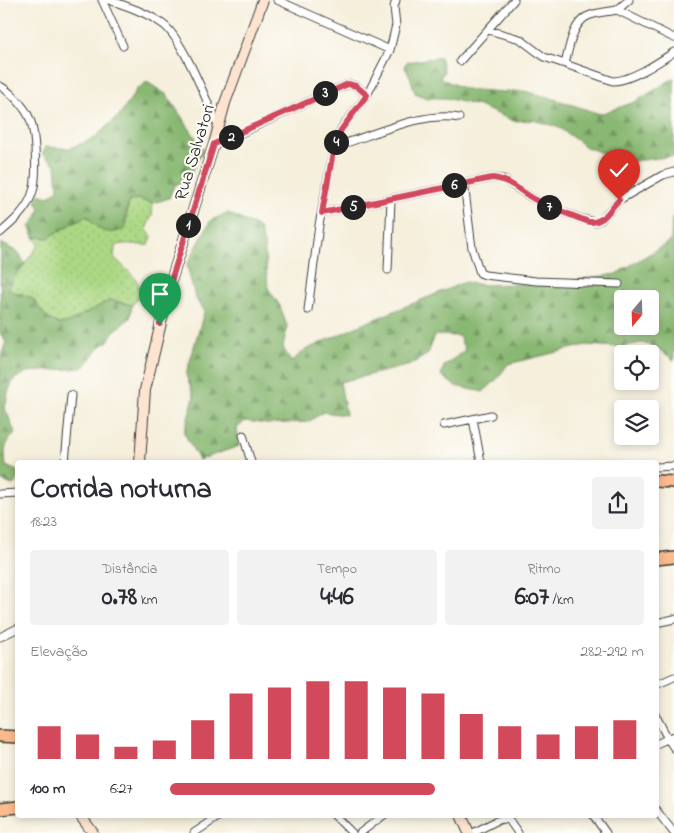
<!DOCTYPE html>
<html lang="pt">
<head>
<meta charset="utf-8">
<style>
  :root { --surface:#fff; --page:#f2f2f3; --text:#2b2b33; --muted:#7c7c81; --accent:#d1495b }
  body { margin:0; font-family:"Indie Flower",sans-serif; background:var(--page); color:var(--text); height:100vh; display:flex; flex-direction:column; font-size:19px; white-space:nowrap }
  * { box-sizing:border-box; margin:0 }
  p { font-size:16px; color:var(--muted) }
  .icon { flex:none; width:28px; height:28px; fill:none; stroke:currentColor; stroke-width:2; stroke-linecap:round; stroke-linejoin:round }
  .map { position:relative; flex:1; overflow:hidden }
  .sheet { position:absolute; left:15px; top:460px; width:644px; height:358px; display:flex; flex-direction:column; background:var(--surface); border-radius:5px; box-shadow:0 2px 8px #0003 }
  .sheet>* { flex:none }
  .needle { width:32px; rotate:199deg }
  .controls { position:absolute; left:614px; top:290px; display:grid; gap:10px }
  .controls a { display:grid; place-items:center; width:45px; height:45px; border-radius:5px; background:var(--surface); box-shadow:0 2px 8px #0003; font-size:25px }
  .pin { position:absolute; display:grid; place-items:center; width:42px; height:42px; color:#fff; margin:-51px -21px; border-radius:50% 50% 50% 0; rotate:-45deg; box-shadow:0 0 5px #0007 }
  .pin .icon { rotate:45deg }
  .km { position:absolute; width:25px; height:25px; margin:-12px; border-radius:50%; background:#222; color:#fff; font-size:14px; line-height:25px; text-align:center }
  .round { display:grid; place-items:center; flex:none; width:52px; height:52px; border-radius:5px; background:var(--page) }
  .headline { display:flex; align-items:center; justify-content:space-between; height:85px; padding:0 15px }
  h1 { font-size:28px; font-weight:700; line-height:38px }
  .metrics { display:grid; grid-template-columns:repeat(3,1fr); gap:8px; height:85px; padding:5px 15px }
  .metrics div { display:grid; align-content:center; border-radius:5px; background:var(--page); text-align:center }
  .metrics b { font-size:25px; font-weight:700 }
  .metrics small { font-size:14px; font-weight:400 }
  .metrics p { font-size:14px }
  .chart { height:140px; padding:10px 15px }
  .chart p { display:flex; justify-content:space-between }
  .chart svg { width:100%; height:90px; margin-top:5px; stroke:var(--accent); stroke-width:6 }
  ul { padding:0 15px; list-style:none; font-size:16px }
  li { display:grid; grid-template-columns:80px 60px 1fr; align-items:center; height:38px }
  li i { height:12px; border-radius:6px; background:var(--accent) }
  .map>svg:first-child { display:block }
</style>
</head>
<body>
<div class="map">
<svg width="674" height="833" viewBox="0 0 674 833">
  <defs>
    <pattern id="grass-dots" width="8" height="8" patternUnits="userSpaceOnUse" patternTransform="scale(1.25)"><rect width="8" height="8" fill="#acd884"/><path d="M2 2h.1M6 6h.1" fill="none" stroke="#93b971" stroke-width="1.8" stroke-linecap="round"/></pattern>
    <pattern id="forest-firs" width="22" height="20" patternUnits="userSpaceOnUse" patternTransform="scale(1.25)"><rect width="22" height="20" fill="#89b872"/><path d="M5 1l3.5 6h-7zM16 11l3.5 6h-7z" fill="#6f955d"/></pattern>
  </defs>
  <rect width="100%" height="100%" fill="#fdfcf7"/>
  <filter id="ink" filterUnits="userSpaceOnUse"><feTurbulence type="fractalNoise" baseFrequency=".02" numOctaves="2"/><feDisplacementMap in="SourceGraphic" scale="10" xChannelSelector="R" yChannelSelector="G"/><feConvolveMatrix kernelMatrix="1 2 1 2 8 2 1 2 1" color-interpolation-filters="sRGB"/></filter>
  <filter id="wash" filterUnits="userSpaceOnUse"><feTurbulence type="fractalNoise" baseFrequency=".0096" numOctaves="4" result="noise"/><feDisplacementMap in="SourceGraphic" scale="20" xChannelSelector="R" yChannelSelector="G"/><feGaussianBlur stdDeviation="1.12" result="paint"/><feColorMatrix in="noise" values="0 0 0 0 0 0 0 0 0 0 0 0 0 0 0 0 0 1.4 0 .05"/><feComposite in="paint" operator="in"/></filter>
  <g filter="url(#wash)">
    <rect width="100%" height="100%" fill="#f5efdc"/>
    <path fill="url(#grass-dots)" stroke="#647a50" d="M137 199 153 203 152 215 146 229 152 236 149 245C137 246 126 241 115 246L114 257 136 279 142 293 132 305 110 300 68 323 59 324 47 318 32 298 9 290 11 280 20 271 39 244 34 237 48 238 76 221 88 216 90 220 125 229 129 201Z"/>
    <path fill="url(#forest-firs)" stroke="#526a47" fill-rule="evenodd" d="M440 57 444 72 440 78 464 89 503 92 524 91 548 97 600 114 635 102 674 78V156L627 162 586 147 558 127 533 120 514 121 479 106 446 98H428L415 93 410 76 404 66 407 62Z
      M147 82 167 95 203 149 189 178 174 186 169 198 153 203 137 199 129 201 125 217V229C107 236 98 231 88 216L76 221 48 238 34 237 30 227 37 217 40 208 36 201 39 194 49 197 58 189 56 165 42 154 46 147 59 148H70L93 139 121 114 137 89Z
      M228 213 259 228 264 243 268 288 280 306 287 326 283 347 291 362 305 350 363 324 465 282 483 285 555 283 616 274 671 241 672 217H674V360L656 347 642 343 619 347 586 345 508 364 497 379 483 392 455 386 441 375 444 366 465 350 459 336 435 335 428 354 410 365 340 382 346 415 323 412 308 422 267 424 245 421 237 428 239 446 199 460 184 433 194 397 186 375 204 312 195 297 187 265 211 220ZM622 299H650V326H622Z
      M1 243 19 253 25 264C18 274 11 277 9 290L32 298 47 318 59 324 68 323 110 300 132 305 130 318 113 332 108 341 97 349 92 358 83 368 27 372 14 379 8 392 5 408 15 433C4 444 4 451 6 466L17 471V482L12 485 0 480V359L6 342 0 333Z"/>
  </g>
  <g filter="url(#ink)">
    <g fill="none" stroke-linecap="round" stroke-linejoin="round">
      <g stroke="#3d3c39" stroke-width="9">
        <path id="street" d="M102 0 123 46
          M109 0C127 6 148 13 164 25 183 40 207 102 218 126
          M277 0 390 50
          M629 0 617 10 674 38
          M488 30 520 39 544 57 565 64C569 49 572 25 586 17 595 12 608 12 617 10
          M460 61 514 0
          M565 64 613 81C631 81 659 62 674 52
          M0 86C11 92 24 106 29 117 36 131 38 180 32 194 27 210 12 223 0 233
          M214 144 228 139 329 92 349 84 356 86 367 95
          M334 147C371 136 422 111 459 118
          M464 183 472 248 480 273 485 275 536 281 619 284
          M322 213 492 178 503 179 532 198 552 208 582 219 595 222 601 220 619 200 663 175 674 172
          M388 270 391 200
          M308 310 319 225 334 147 341 129 367 95 390 50 396 25 394 7 396 0
          M473 419 481 462
          M444 425 491 415
          M243 435 251 462
          M65 462 71 395
          M656 467 674 466
          M0 494 18 493
          M656 623 674 619
          M0 637 18 628
          M656 685 674 677
          M656 716 668 739 674 748
          M656 744 674 736
          M656 810 674 833
          M334 815 352 833
          M593 815 606 833
          M194 833 221 815
          M360 833 384 815
          M473 833 496 821 503 819 509 820 518 833"/>
      </g>
      <g stroke="#3d3c39" stroke-width="12">
        <path id="secondary" d="M140 462 145 390 171 281 214 144 225 103 263 0
          M80 815 93 833
          M461 815 469 833"/>
      </g>
      <g stroke="#3d3c39" stroke-width="14">
        <path id="primary" d="M656 481 674 482
          M656 559 674 557
          M0 736 18 737
          M0 809 18 807"/>
      </g>
      <use href="#street" stroke="#fff" stroke-width="7"/>
      <use href="#secondary" stroke="#fde4d1" stroke-width="10"/>
      <use href="#primary" stroke="#fbbb8d" stroke-width="11"/>
    </g>
  </g>
  <g fill="none" stroke-linecap="round" stroke-linejoin="round" filter="url(#ink)">
    <g stroke="#fff" stroke-width="10">
      <path id="route" d="M160 324 171 281 214 144 348 84 356 86 367 95 341 130 334 147 322 213 492 178C509 179 520 191 534 199 551 208 570 215 589 222 605 223 609 209 619 200"/>
    </g>
    <use href="#route" stroke="#d1495b" stroke-width="6"/>
  </g>
  <g text-anchor="middle" stroke-width="4.5" stroke-linejoin="round" paint-order="stroke">
    <g font-size="18" fill="#1c1c1c" stroke="#fdfcf7">
      <text transform="translate(194 152) rotate(-73)" y="6">Rua Salvatori</text>
    </g>
  </g>
</svg>
<div class="controls">
<a><svg class="needle" viewBox="-14 -14 28 28"><path d="M0-13l5 13h-10z" fill="#e53935"/><path d="M0 13l5-13h-10z" fill="#7c7c81"/></svg></a>
<a><svg class="icon" aria-label="locate" viewBox="0 0 24 24"><circle cx="12" cy="12" r="6"/><path d="M12 2v4M12 18v4M2 12h4M18 12h4"/></svg></a>
<a><svg class="icon" aria-label="layers" viewBox="0 0 24 24"><path d="M12 4l9 5-9 5-9-5zM3 14l9 5 9-5"/></svg></a>
</div>
<div class="pin" style="left:160px;top:324px;background:#1e9e55"><svg class="icon" aria-label="arrive" viewBox="0 0 24 24"><path d="M6 21V4h12l-3 4 3 4H6"/></svg></div>
<div class="pin" style="left:619px;top:200px;background:#d93025"><svg class="icon" aria-label="check" viewBox="0 0 24 24"><path d="M5 12l5 5 9-10"/></svg></div>
<b class="km" style="left:188px;top:225px">1</b>
<b class="km" style="left:231px;top:137px">2</b>
<b class="km" style="left:325px;top:93px">3</b>
<b class="km" style="left:336px;top:142px">4</b>
<b class="km" style="left:353px;top:207px">5</b>
<b class="km" style="left:454px;top:185px">6</b>
<b class="km" style="left:549px;top:207px">7</b>
<section class="sheet">
<div class="headline"><div><h1>Corrida noturna</h1><p>18:23</p></div><a class="round"><svg class="icon" aria-label="share" viewBox="0 0 24 24"><path d="M12 15V3M7 8l5-5 5 5M5 13v7h14v-7"/></svg></a></div>
<div class="metrics">
<div><p>Distância</p><b>0.78<small> km</small></b></div>
<div><p>Tempo</p><b>4:46</b></div>
<div><p>Ritmo</p><b>6:07<small> /km</small></b></div>
</div>
<div class="chart"><p><span>Elevação</span>282–292 m</p>
<svg viewBox="0 0 160 44" preserveAspectRatio="none"><path d="M5 44V28M15 44V32M25 44V38M35 44V35M45 44V25M55 44V12M65 44V9M75 44V6M85 44V6M95 44V9M105 44V12M115 44V22M125 44V28M135 44V32M145 44V28M155 44V25"/></svg>
</div>
<ul>
<li><b>100 m</b>6:27<i style="width:56%"></i></li>
</ul>
</section>
</div>
</body>
</html>
